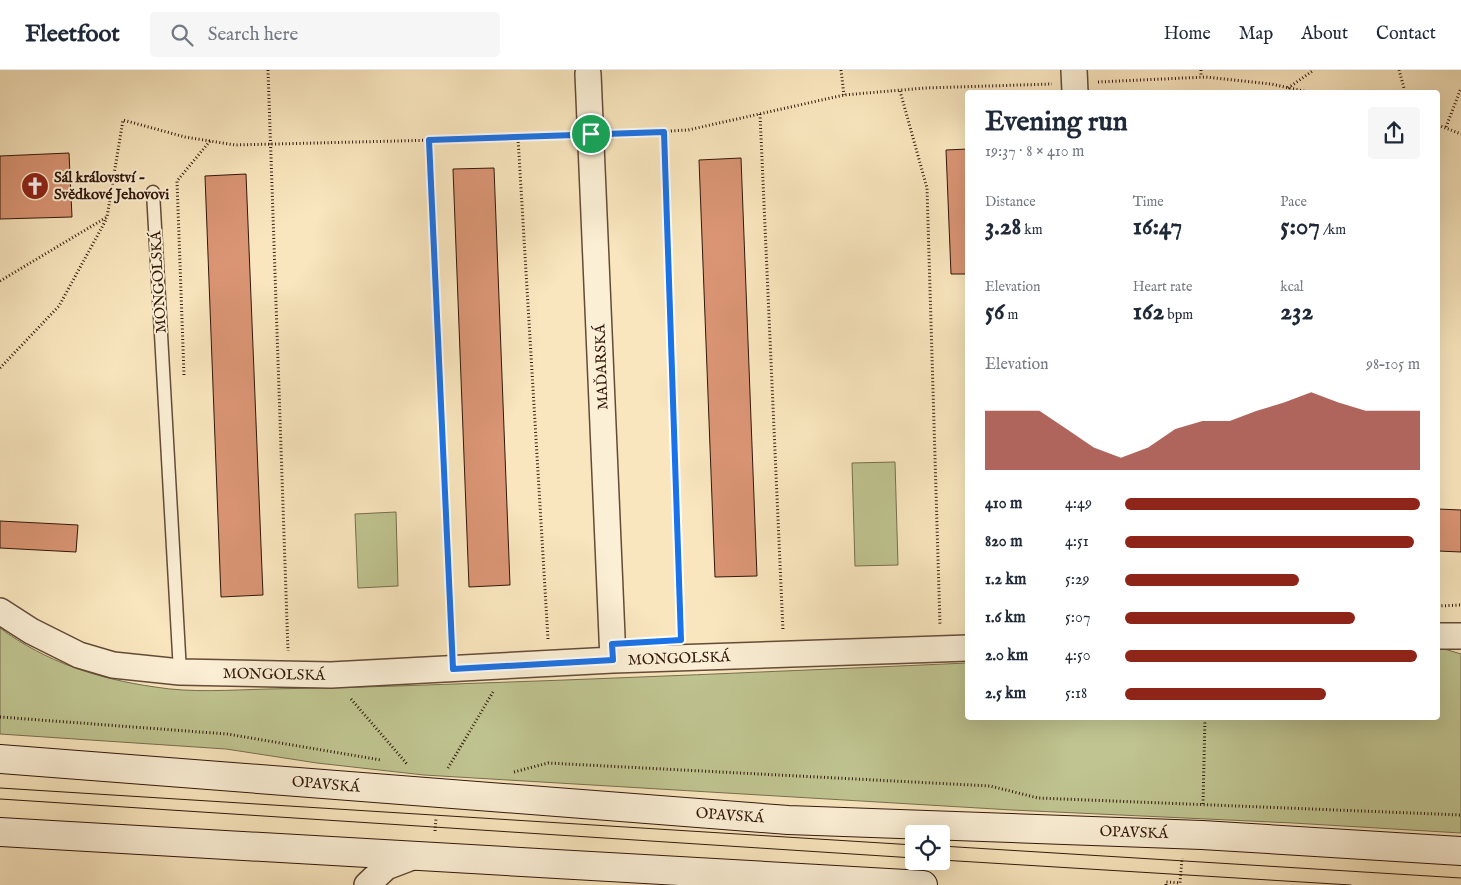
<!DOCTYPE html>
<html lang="en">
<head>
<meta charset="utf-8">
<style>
  :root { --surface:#fff; --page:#f6f6f7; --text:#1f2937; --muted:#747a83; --line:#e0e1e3; --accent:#8f2418 }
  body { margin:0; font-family:"IM FELL English",serif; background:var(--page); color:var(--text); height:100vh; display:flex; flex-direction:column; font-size:19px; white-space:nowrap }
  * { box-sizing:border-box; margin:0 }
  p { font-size:16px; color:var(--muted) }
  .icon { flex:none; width:28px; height:28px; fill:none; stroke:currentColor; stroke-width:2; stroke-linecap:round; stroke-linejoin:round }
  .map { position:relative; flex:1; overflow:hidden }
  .drawer { position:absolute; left:965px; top:20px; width:475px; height:630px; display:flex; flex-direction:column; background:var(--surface); border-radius:5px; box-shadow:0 5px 20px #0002 }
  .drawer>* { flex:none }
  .buttons { position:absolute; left:905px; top:755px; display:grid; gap:10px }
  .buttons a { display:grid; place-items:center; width:45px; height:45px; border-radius:5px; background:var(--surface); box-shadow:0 5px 20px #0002; font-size:25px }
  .pin { position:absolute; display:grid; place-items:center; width:42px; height:42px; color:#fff; margin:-21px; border:2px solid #fff; border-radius:50%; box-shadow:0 1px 5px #0007 }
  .round { display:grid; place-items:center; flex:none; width:52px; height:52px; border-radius:5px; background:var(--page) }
  .head { display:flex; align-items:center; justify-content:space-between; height:85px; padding:0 20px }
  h1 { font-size:28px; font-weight:700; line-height:38px }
  .metrics { display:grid; grid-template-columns:repeat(3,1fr); gap:8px; height:85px; padding:5px 20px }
  .metrics div { display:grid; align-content:center }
  .metrics b { font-size:25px; font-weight:700 }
  .metrics small { font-size:14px; font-weight:400 }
  .metrics p { font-size:14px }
  .chart { height:140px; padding:10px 20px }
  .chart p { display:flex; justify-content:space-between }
  .chart svg { width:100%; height:90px; margin-top:5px; fill:var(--accent); opacity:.7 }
  ul { padding:0 20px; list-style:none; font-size:16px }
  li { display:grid; grid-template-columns:80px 60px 1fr; align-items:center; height:38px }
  li i { height:12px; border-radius:6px; background:var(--accent) }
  header { display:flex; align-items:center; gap:30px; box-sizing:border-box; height:70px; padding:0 25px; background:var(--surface); border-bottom:1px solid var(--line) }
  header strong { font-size:24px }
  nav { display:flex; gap:28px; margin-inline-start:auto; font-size:18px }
  .search { width:350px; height:45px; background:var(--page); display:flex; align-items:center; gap:12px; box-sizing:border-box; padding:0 18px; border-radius:5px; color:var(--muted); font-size:19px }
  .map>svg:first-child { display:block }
</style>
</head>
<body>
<header>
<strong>Fleetfoot</strong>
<div class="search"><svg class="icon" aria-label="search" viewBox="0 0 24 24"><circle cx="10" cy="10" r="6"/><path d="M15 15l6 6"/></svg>Search here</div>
<nav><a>Home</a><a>Map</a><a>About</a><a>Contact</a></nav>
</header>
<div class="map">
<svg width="1461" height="815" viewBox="0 0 1461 815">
  <rect width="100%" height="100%" fill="#f9e6be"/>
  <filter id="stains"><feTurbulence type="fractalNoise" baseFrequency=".004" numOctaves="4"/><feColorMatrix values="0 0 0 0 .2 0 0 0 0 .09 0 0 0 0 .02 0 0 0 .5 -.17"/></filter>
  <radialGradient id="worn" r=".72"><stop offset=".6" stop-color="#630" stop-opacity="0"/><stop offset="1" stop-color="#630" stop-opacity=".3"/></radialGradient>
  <path fill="#bfc490" stroke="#786e4e" d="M895 392 898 495 855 496 852 393Z
    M396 442 398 516 358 518 355 444Z
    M0 558C46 592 98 609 155 617 191 623 231 620 268 619 321 618 373 617 426 615 606 609 787 601 967 593L968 648H1438V577L1461 584V763L1293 753 1012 740 424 705 317 693 226 679 0 664Z"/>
  <path fill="#da9574" stroke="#32170b" d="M968 79V204H951L946 80Z
    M69 83 72 147 0 149V86Z
    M741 88 757 506 715 507 699 90Z
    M494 98 510 515 469 517 453 99Z
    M246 104 263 525 221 527 205 106Z
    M1438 439 1461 440V482L1438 481Z
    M0 451 78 455 76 482 0 478Z"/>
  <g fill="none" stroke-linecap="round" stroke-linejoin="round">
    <g stroke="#644b38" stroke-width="15">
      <path id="service" d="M153 122 180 602"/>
    </g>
    <g stroke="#644b38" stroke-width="28">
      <path id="minor" d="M1074 0 1075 22
        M588 4 613 590
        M0 541 31 561 79 585 113 595 180 602 331 605 613 590 968 578
        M1438 566H1461
        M367 815 386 797 415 786"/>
    </g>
    <g stroke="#32170b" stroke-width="30">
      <path id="secondary" d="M0 689 788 750 1202 765 1461 781
        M0 762 923 815"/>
    </g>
    <path stroke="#32170b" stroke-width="3" stroke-dasharray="1 2.5" stroke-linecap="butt" d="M268 0 288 581
      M841 0 844 25
      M1201 0V7
      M1399 0 1405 22
      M1098 12 1206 7 1271 14 1308 22
      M1288 18 1314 0
      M900 21 927 118 940 556
      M760 44 783 561
      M1438 55 1461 64
      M1446 57 1461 18
      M664 61 681 563
      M615 64 688 60 844 25 925 18 1052 14
      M429 70 452 576
      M0 211 107 147 123 50 185 67 235 75 518 68
      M0 298 59 236 107 148
      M184 305 177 111 210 71
      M1438 536 1461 535
      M548 569 518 68 566 66
      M351 629 407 694
      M0 647 227 664 381 690
      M448 698 493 622
      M514 702 548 693 990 716 1038 728 1461 745
      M1203 734 1205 648
      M435 761 436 748
      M1166 815V812L1180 813 1182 788"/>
    <use href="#service" stroke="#fbefd5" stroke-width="12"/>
    <use href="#minor" stroke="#fbefd5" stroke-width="25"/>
    <use href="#secondary" stroke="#fbefd5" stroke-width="28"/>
    <path stroke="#32170b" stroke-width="1" d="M0 718 914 775
      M0 729 914 788
      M941 776 1461 808
      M941 790 1351 815"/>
  </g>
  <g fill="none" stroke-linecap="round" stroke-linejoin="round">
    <g stroke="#fff" stroke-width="10">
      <path id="route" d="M664 62 681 570 612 574 613 590 453 599 429 70Z"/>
    </g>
    <use href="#route" stroke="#1a73e8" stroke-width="6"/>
  </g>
  <defs>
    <g id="church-disc" transform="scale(1.4375)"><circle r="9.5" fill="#8f2418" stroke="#fbefd5"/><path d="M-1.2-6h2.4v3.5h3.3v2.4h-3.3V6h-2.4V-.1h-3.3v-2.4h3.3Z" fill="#fff"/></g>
  </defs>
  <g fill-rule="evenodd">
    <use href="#church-disc" x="35" y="116"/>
  </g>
  <g text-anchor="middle" stroke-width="4" stroke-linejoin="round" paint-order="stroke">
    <g font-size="15" font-weight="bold" fill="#32170b" stroke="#fbefd5" text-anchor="start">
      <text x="54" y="112">Sál království -<tspan x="54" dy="17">Svědkové Jehovovi</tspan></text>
    </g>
    <g font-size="15" fill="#32170b" stroke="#fbefd5">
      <text transform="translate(158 212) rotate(-93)" y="5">MONGOLSKÁ</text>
      <text transform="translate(601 297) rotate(-92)" y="5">MAĎARSKÁ</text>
      <text transform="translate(679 588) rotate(-2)" y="5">MONGOLSKÁ</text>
      <text transform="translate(274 604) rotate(1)" y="5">MONGOLSKÁ</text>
      <text transform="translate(326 714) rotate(5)" y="5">OPAVSKÁ</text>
      <text transform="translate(730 745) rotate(4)" y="5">OPAVSKÁ</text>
      <text transform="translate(1134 762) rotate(2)" y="5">OPAVSKÁ</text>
    </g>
  </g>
  <rect width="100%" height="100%" filter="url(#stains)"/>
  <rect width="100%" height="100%" fill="url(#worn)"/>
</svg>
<div class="buttons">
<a><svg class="icon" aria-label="locate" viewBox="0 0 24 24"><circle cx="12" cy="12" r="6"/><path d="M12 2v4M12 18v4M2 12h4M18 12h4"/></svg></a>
</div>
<div class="pin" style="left:591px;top:64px;background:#1e9e55"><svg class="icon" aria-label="arrive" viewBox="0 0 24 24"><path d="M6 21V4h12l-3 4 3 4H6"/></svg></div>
<section class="drawer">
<div class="head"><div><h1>Evening run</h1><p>19:37 · 8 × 410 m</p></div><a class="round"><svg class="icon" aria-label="share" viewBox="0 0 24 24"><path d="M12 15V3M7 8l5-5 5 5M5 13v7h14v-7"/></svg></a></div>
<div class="metrics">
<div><p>Distance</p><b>3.28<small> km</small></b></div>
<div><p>Time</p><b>16:47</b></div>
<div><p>Pace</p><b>5:07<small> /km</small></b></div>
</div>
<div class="metrics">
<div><p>Elevation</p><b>56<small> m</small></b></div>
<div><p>Heart rate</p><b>162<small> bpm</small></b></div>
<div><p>kcal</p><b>232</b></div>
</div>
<div class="chart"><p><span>Elevation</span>98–105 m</p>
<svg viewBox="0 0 160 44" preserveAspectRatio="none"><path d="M0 44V15L10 15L20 15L30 24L40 33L50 38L60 33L70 24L80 20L90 20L100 15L110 11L120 6L130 11L140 15L150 15L160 15V44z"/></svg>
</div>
<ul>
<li><b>410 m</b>4:49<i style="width:100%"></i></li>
<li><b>820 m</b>4:51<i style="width:98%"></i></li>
<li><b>1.2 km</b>5:29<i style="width:59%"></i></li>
<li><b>1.6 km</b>5:07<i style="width:78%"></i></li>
<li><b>2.0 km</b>4:50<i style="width:99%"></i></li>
<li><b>2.5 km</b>5:18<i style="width:68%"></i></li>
</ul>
</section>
</div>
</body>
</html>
